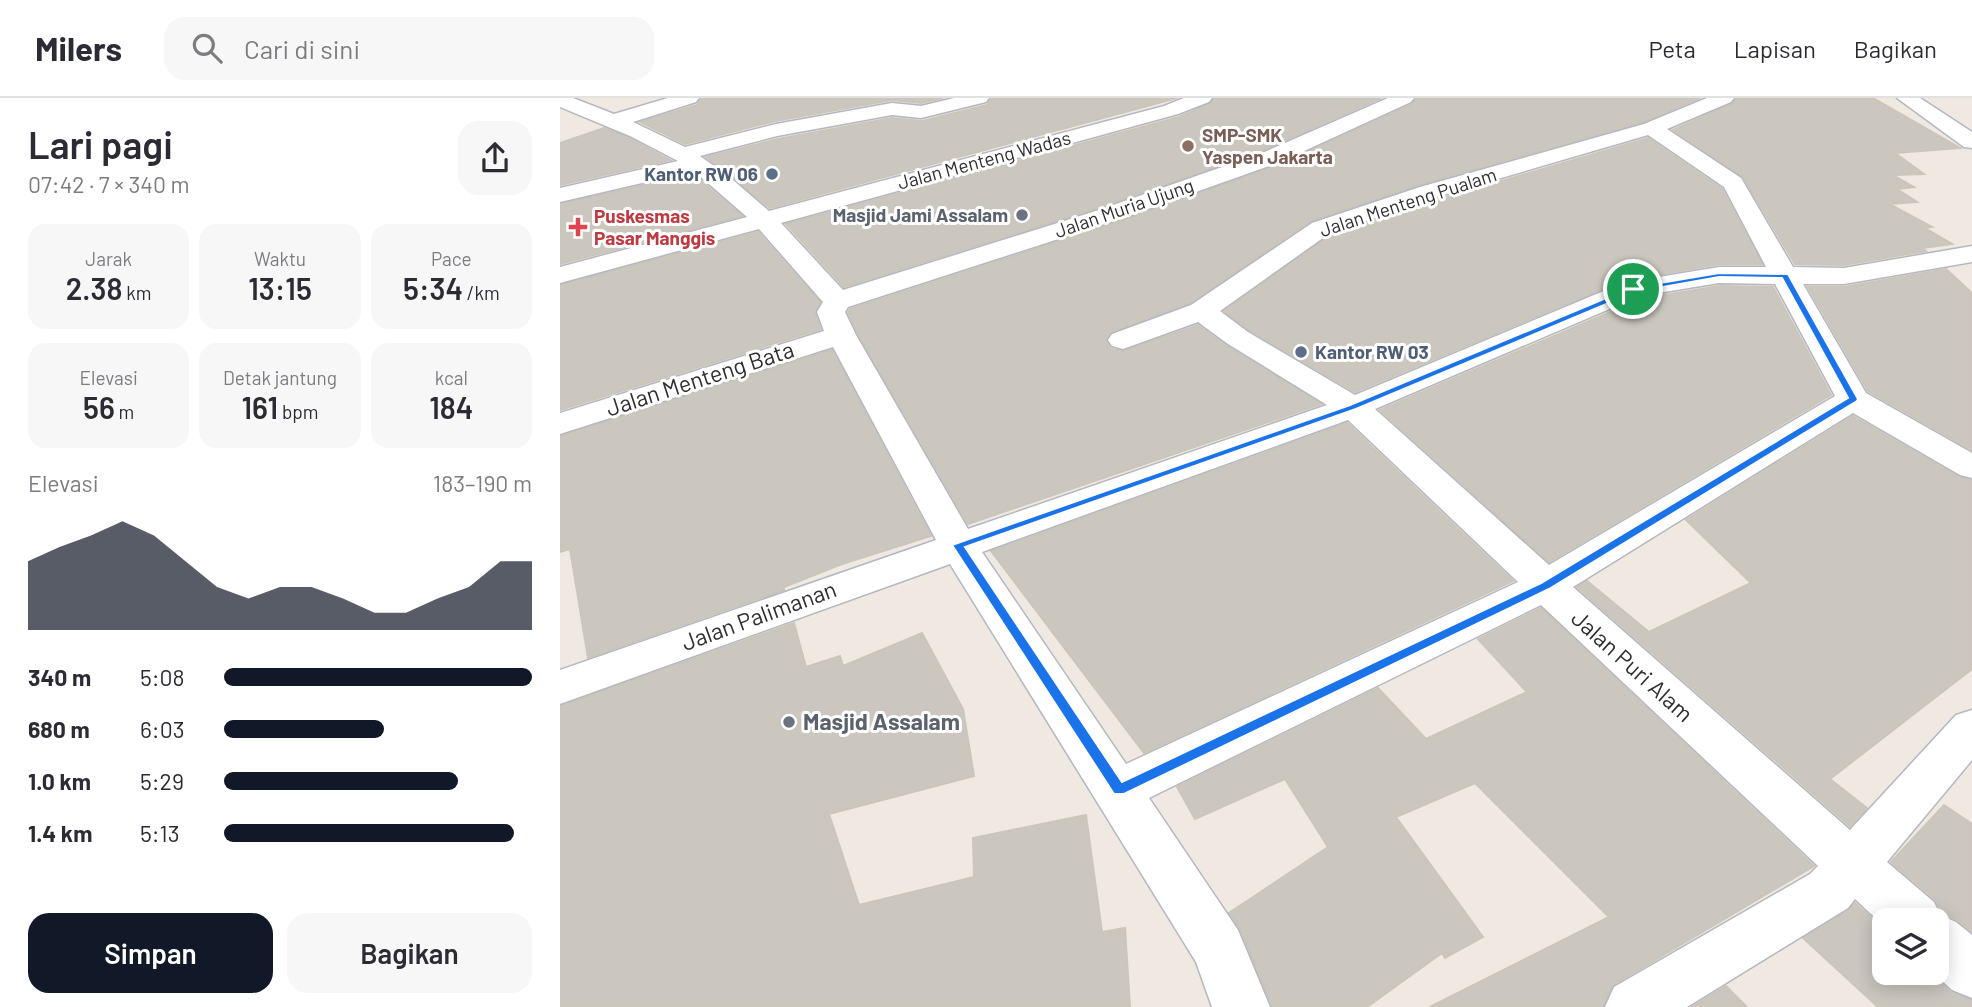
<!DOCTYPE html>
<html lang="id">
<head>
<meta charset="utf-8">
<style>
  :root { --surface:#fff; --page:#f7f7f7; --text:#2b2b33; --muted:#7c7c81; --line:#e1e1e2; --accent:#111827 }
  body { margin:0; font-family:Barlow,sans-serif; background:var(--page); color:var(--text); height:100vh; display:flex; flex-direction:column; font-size:26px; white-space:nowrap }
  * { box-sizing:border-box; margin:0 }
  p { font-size:23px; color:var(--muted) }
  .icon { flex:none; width:38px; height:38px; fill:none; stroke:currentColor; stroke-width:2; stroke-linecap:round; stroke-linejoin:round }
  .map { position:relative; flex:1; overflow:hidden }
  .sheet { display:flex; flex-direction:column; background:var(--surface); width:560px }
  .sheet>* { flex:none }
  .controls { position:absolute; left:1312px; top:810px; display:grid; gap:14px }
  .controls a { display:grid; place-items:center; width:77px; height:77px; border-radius:14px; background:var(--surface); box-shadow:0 4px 18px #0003; font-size:35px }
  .pin { position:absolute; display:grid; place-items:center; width:60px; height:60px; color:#fff; margin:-30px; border:4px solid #fff; border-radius:50%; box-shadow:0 2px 7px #0007 }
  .round { display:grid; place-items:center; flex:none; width:74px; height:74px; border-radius:21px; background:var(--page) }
  .head { display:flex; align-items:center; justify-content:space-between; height:119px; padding:0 28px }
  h1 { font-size:38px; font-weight:600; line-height:52px }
  .stats { display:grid; grid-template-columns:repeat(3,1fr); gap:10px; height:119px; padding:7px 28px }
  .stats div { display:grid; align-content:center; border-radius:18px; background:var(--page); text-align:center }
  .stats b { font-size:30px; font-weight:600 }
  .stats small { font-size:19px; font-weight:400 }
  .stats p { font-size:19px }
  .chart { height:196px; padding:14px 28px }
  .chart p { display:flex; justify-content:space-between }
  .chart svg { width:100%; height:126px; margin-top:7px; fill:var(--accent); opacity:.7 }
  .primary-button { display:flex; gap:14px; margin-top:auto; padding:14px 28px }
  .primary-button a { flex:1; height:80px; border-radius:21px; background:var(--accent); color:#fff; font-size:28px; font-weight:600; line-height:80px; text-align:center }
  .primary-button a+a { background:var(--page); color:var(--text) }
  ul { padding:0 28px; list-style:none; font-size:23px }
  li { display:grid; grid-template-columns:112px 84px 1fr; align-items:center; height:52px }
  li i { height:18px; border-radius:9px; background:var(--accent) }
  header { display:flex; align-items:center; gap:42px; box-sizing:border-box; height:98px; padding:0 35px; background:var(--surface); border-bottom:2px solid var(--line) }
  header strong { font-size:33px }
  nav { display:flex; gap:38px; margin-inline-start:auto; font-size:24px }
  .search { width:490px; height:63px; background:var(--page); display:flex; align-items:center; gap:18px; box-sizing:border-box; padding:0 24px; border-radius:21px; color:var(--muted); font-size:26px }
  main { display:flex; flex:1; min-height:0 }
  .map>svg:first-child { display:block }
</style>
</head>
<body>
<header>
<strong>Milers</strong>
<div class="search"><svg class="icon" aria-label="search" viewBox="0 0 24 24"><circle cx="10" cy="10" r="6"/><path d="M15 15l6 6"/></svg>Cari di sini</div>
<nav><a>Peta</a><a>Lapisan</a><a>Bagikan</a></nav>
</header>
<main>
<section class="sheet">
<div class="head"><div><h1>Lari pagi</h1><p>07:42 · 7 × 340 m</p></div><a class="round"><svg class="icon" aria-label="share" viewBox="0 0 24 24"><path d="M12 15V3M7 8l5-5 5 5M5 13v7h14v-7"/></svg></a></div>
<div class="stats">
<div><p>Jarak</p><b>2.38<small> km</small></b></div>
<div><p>Waktu</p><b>13:15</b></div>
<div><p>Pace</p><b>5:34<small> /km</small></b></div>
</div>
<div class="stats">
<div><p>Elevasi</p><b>56<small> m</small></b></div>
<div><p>Detak jantung</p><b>161<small> bpm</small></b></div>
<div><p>kcal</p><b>184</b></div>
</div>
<div class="chart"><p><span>Elevasi</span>183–190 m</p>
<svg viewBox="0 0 160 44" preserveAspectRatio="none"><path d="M0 44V20L10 15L20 11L30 6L40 11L50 20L60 29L70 33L80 29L90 29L100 33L110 38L120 38L130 33L140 29L150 20L160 20V44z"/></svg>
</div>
<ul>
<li><b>340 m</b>5:08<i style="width:100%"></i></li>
<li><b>680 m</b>6:03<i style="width:52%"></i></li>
<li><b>1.0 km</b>5:29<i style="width:76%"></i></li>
<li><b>1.4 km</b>5:13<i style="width:94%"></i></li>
</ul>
<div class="primary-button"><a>Simpan</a><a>Bagikan</a></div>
</section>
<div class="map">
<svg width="1412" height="909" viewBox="0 0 1412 909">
  <rect width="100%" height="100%" fill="#efe9e1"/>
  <path fill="#cbc7bf" stroke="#cbc5ba" stroke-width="2" d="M142 0H383L361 5 332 2 215 23 125 46 80 24 137 7Z
    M432 0H617L210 110 146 59 218 41 332 20 362 23 427 7Z
    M655 0H821L701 53 538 110 284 189 226 126 619 19 650 6Z
    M857 0H1140L1083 24 859 87 751 123 630 205 551 234 546 243 551 251 564 253 638 227 667 248 761 306 408 426 298 236 288 214 290 211 558 124 719 67 852 6Z
    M1177 0H1313L1400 50 1335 55 1364 76 1333 77 1354 89 1337 91 1357 104 1329 106 1372 129 1365 130 1392 146 1363 150 1366 153 1284 167 1235 166 1183 79 1113 32 1172 6Z
    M44 30 69 40 110 62 0 87V45Z
    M1088 40 1162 91 1202 166H1159L1062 183 795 294 689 232 664 213 771 137 877 102Z
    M133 76 182 118 0 166V106Z
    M198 134 260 204 255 215 261 231 0 312V187Z
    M1386 171 1412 195V352L1308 293 1248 189H1284Z
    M1159 188 1213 189 1271 297 989 464 820 312 1081 201Z
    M272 252 371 438 282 466 224 489V492L28 560 10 451 0 454V338Z
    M1293 318 1399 379 1412 382V571L1270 681 1307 710 1290 728 1017 489 1027 483 1089 534 1191 485 1126 422Z
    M787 325 953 483 584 655 431 453Z
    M981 510 1254 768 1053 887 1043 909H870L1049 819 915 685 836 719 923 839 885 860 882 855 807 909H712L680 831 669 815 768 749 725 681 635 721 617 689 818 590 866 641 967 594 918 541Z
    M234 525 246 569 280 558 283 568 362 535 403 611 414 678 269 716 299 807 414 779 413 740 526 717 542 834 565 830 570 909H0V608Z
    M1384 707 1412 726V834L1398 822 1382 815 1376 802 1331 764Z
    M1295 805 1325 832V875H1371L1390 894 1412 902V909H1318L1243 840 1289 812Z
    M1166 888 1187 909H1132Z"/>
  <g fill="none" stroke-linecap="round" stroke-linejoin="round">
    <g stroke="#b4b7c1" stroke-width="3">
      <path id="street" d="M0 0H13L54 16 108 0H139L136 4 73 24 125 49 216 26 332 5 361 8 394 0H429L426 4 361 20 332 17 217 38 140 58 173 82 209 113 604 8 624 0H652L649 4 618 16 221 125 283 192 539 112 702 55 828 0H854L851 4 718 65 557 122 288 209 285 214 296 237 408 431 767 307 668 246 638 224 563 251 552 248 548 242 552 236 631 207 752 125 860 89 1084 26 1147 0H1174L1171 4 1107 31 1181 80 1233 169 1284 170 1412 148V164L1284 186H1243L1306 295 1412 355V380L1400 377 1293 315 1013 489 1290 732 1396 617 1412 612V662L1327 764 1374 804 1380 817 1396 824 1412 837V900L1392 892 1374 875H1377V822H1325V829L1295 801 1288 810 1127 909H1045L1054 889 1250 776 1258 768 981 507 589 700 678 832 710 909H652L636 864 390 466 0 606V572L376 442 273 249 0 336V315L264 233 257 214 263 204 199 131 0 185V169L187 119 134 73 0 104V90L118 63 70 38 0 9ZM1088 37 1164 89 1206 169H1159L1063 185 795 297 688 234 660 213 770 135 876 99ZM1159 185 1215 186 1275 298 989 467 815 311 1080 198ZM788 322 958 484 566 666 422 454Z
        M1337 0H1360L1412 34V50L1404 49Z"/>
    </g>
    <use href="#street" fill="#fff" fill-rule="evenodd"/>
  </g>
  <path fill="#1a73e8" stroke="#fff" stroke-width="2" fill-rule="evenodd" d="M1159 175 1228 176 1298 301 1297 303 989 491 564 696H554L392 447 790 307 1070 190ZM1159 179 1222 180 1288 300 981 485 562 684 405 449 796 311 1075 194Z"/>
  <circle fill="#8d6e63" stroke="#fff" stroke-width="2.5" cx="628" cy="48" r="7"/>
  <g fill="#5c6f8a" stroke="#fff" stroke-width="2.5">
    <circle cx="212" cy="76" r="7"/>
    <circle cx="741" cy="254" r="7"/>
  </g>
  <g fill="#6b7280" stroke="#fff" stroke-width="2.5">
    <circle cx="462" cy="117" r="7"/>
    <circle cx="229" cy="624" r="7"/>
  </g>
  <path fill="#e0444e" stroke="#fff" stroke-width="2.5" d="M14.5 118.5h7v7h7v7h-7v7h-7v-7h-7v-7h7z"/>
  <g text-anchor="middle" stroke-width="6" stroke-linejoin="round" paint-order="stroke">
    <g font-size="19" font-weight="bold" fill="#785e54" stroke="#fff" text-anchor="start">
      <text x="642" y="44">SMP-SMK<tspan x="642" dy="22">Yaspen Jakarta</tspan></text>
    </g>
    <g font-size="19" fill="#2e2e2e" stroke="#fff">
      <text transform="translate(424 62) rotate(-15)" y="7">Jalan Menteng Wadas</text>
      <text transform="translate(848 104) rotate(-18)" y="7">Jalan Menteng Pualam</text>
      <text transform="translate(564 110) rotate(-19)" y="7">Jalan Muria Ujung</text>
    </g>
    <g font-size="19" font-weight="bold" fill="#4e5e75" stroke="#fff" text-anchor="end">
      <text x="198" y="83">Kantor RW 06</text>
      <text x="755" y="261" text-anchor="start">Kantor RW 03</text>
    </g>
    <g font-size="19" font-weight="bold" fill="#5b616d" stroke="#fff" text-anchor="end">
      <text x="448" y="124">Masjid Jami Assalam</text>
    </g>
    <g font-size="19" font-weight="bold" fill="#be3a42" stroke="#fff" text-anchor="start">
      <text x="34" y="125">Puskesmas<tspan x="34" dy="22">Pasar Manggis</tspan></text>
    </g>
    <g font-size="23" fill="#2e2e2e" stroke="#fff">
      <text transform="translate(140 281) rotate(-18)" y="8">Jalan Menteng Bata</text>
      <text transform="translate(199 518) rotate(-20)" y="8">Jalan Palimanan</text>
      <text transform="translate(1072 568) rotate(42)" y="8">Jalan Puri Alam</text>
    </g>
    <g font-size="23" font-weight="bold" fill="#5b616d" stroke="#fff" text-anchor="start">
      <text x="243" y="632">Masjid Assalam</text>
    </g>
  </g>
</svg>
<div class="controls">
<a><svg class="icon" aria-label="layers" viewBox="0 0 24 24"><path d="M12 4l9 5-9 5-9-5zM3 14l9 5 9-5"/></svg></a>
</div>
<div class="pin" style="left:1073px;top:191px;background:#1e9e55"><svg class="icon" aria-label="arrive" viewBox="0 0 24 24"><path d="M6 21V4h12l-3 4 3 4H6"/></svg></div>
</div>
</main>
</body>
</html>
